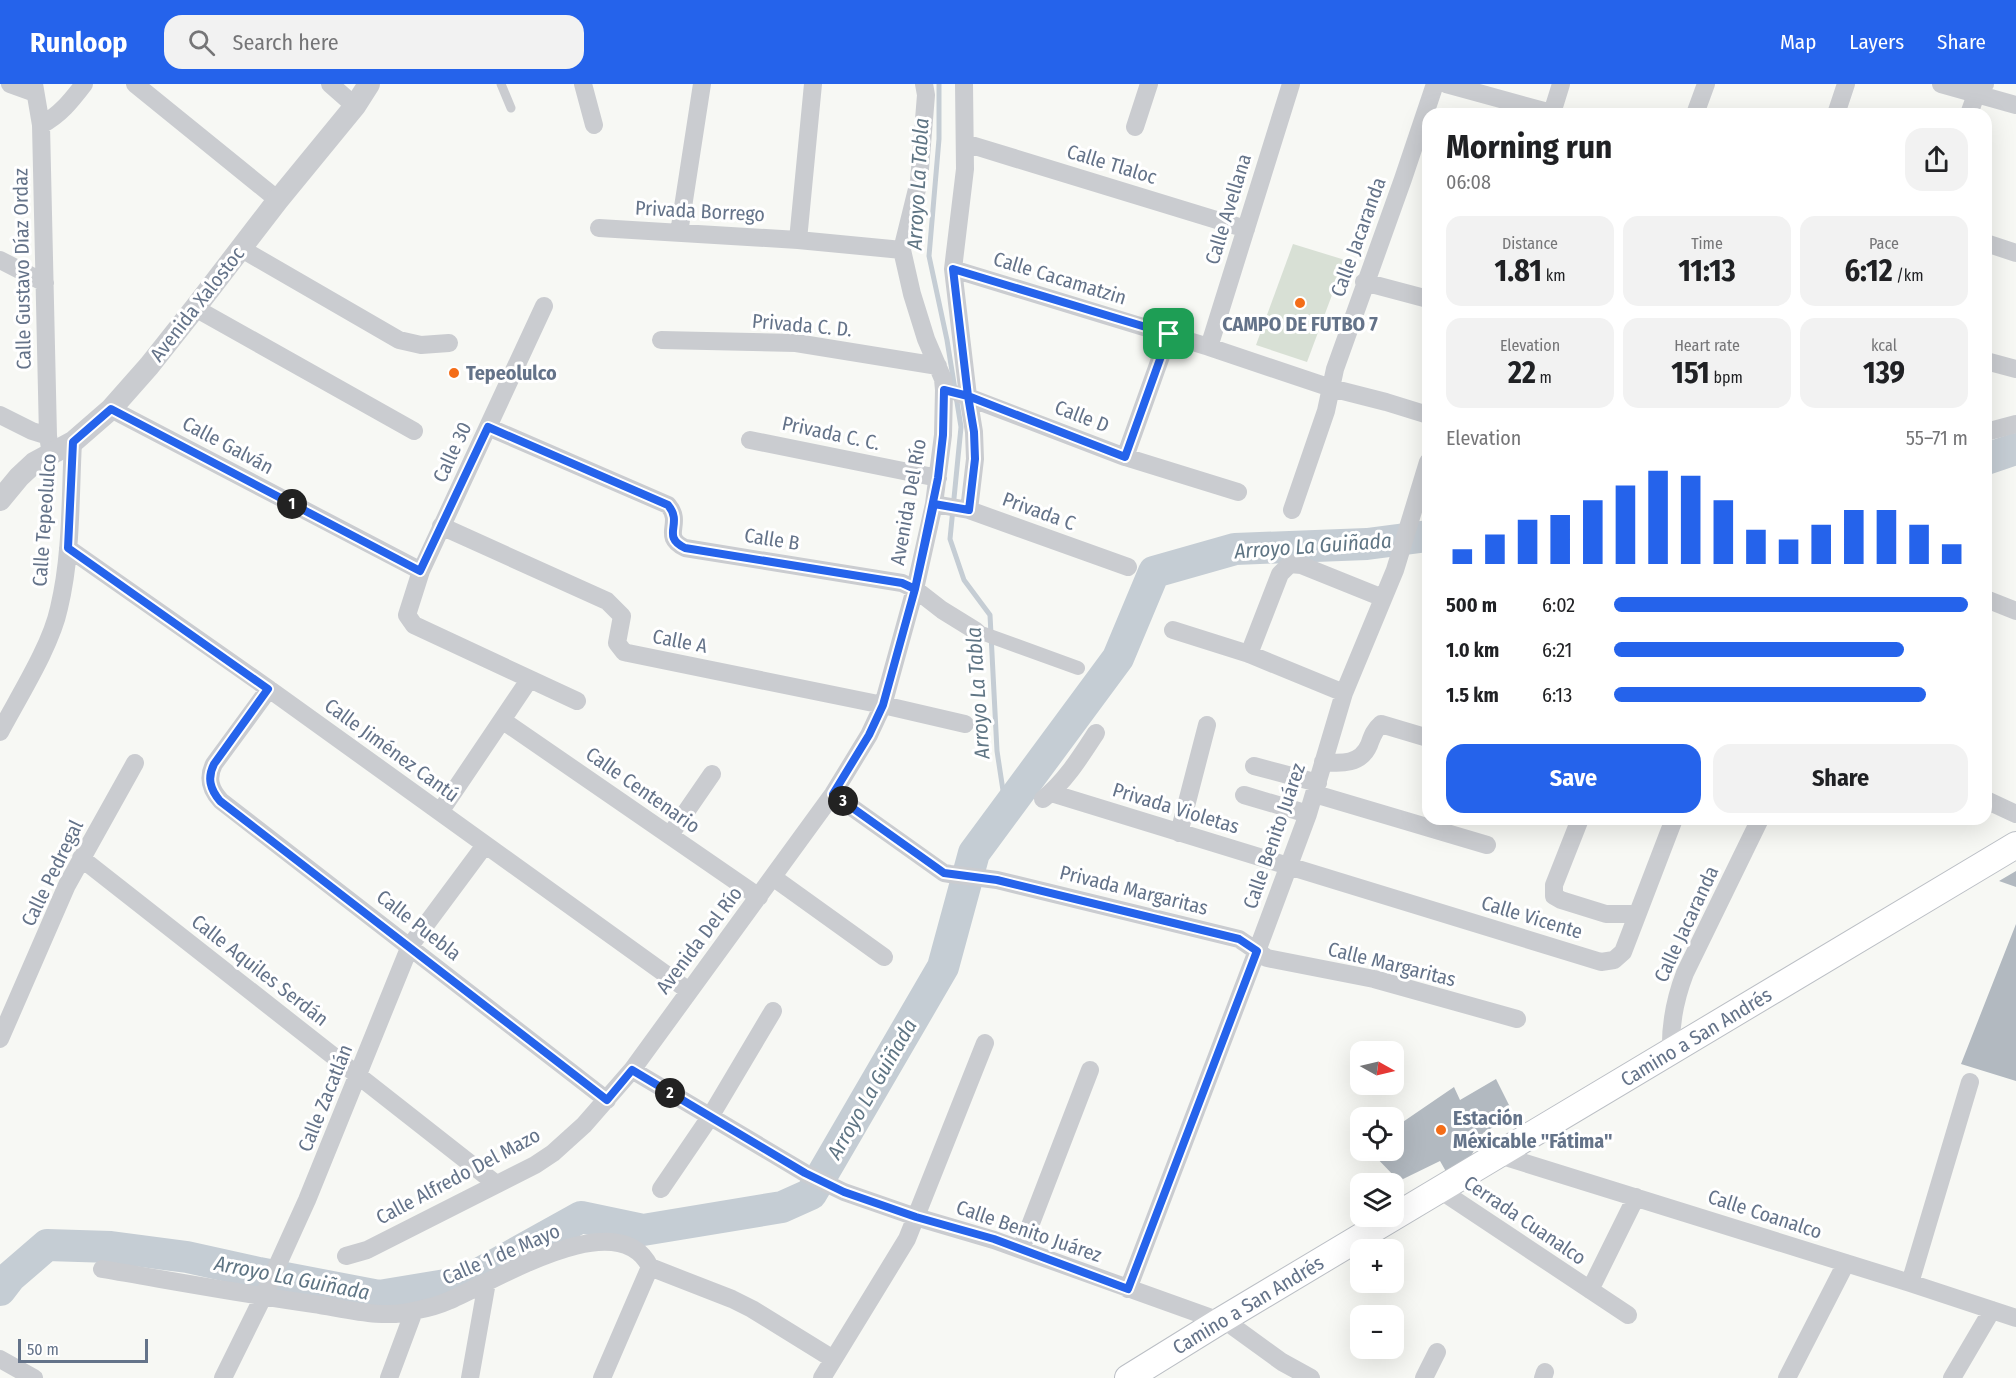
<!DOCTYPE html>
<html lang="en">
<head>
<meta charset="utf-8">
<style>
  :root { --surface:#fff; --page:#f2f2f2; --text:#202124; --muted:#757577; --accent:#2563eb }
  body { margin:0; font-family:"Fira Sans Condensed",sans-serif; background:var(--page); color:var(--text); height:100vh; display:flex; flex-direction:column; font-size:22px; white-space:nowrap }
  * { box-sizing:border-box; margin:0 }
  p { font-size:20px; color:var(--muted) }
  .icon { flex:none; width:33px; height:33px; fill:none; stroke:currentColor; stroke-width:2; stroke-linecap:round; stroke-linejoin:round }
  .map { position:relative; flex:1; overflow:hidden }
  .sheet { position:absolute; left:1422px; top:24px; width:570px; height:717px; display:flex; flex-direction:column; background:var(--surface); border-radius:18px; box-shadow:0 6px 24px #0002 }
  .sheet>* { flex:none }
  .needle { width:39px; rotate:98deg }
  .fabs { position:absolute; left:1350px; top:957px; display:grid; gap:12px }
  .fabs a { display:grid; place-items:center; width:54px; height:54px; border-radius:12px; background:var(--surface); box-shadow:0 6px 24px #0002; font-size:30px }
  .scale { position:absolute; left:18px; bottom:15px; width:130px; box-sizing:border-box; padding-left:6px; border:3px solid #647389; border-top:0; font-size:16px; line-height:21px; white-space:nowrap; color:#647389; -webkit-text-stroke:4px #fff; paint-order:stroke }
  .pin { position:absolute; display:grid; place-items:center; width:51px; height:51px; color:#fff; margin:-26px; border-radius:12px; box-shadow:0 3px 9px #0006 }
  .km { position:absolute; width:30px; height:30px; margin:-15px; border-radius:50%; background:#222; color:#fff; font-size:16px; line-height:30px; text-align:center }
  .round { display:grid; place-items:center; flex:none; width:63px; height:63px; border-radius:18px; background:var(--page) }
  .summary { display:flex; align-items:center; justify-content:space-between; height:102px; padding:0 24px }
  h1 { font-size:33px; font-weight:700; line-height:45px }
  .stats { display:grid; grid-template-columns:repeat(3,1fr); gap:9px; height:102px; padding:6px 24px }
  .stats div { display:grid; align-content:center; border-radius:15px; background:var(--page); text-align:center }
  .stats b { font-size:30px; font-weight:700 }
  .stats small { font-size:16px; font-weight:400 }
  .stats p { font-size:16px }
  .chart { height:168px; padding:12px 24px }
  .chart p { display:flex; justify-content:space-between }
  .chart svg { width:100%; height:108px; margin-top:6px; stroke:var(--accent); stroke-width:6 }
  .button { display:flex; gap:12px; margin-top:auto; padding:12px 24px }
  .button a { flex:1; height:69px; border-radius:18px; background:var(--accent); color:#fff; font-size:24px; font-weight:700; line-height:69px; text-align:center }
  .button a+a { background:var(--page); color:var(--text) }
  ul { padding:0 24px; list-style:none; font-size:20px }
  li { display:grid; grid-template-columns:96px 72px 1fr; align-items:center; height:45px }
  li i { height:15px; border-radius:8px; background:var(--accent) }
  header { display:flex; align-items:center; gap:36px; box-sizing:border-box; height:84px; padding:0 30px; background:var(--accent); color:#fff }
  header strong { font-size:28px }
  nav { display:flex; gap:33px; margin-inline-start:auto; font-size:21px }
  .search { width:420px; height:54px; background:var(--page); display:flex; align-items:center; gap:15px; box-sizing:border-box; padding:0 21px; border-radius:18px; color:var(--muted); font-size:22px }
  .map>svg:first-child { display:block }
</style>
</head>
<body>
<header>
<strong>Runloop</strong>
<div class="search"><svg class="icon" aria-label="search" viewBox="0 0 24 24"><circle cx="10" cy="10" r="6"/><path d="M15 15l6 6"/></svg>Search here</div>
<nav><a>Map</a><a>Layers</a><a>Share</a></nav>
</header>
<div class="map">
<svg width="2016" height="1294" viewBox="0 0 2016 1294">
  <rect width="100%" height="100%" fill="#f7f8f4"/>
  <path fill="#d8e0d5" d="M1293 160 1345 176 1307 278 1256 261Z"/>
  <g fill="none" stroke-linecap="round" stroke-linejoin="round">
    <path stroke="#c5cdd4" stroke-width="5" d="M939 0V55L929 172 947 256 961 343 950 455 964 496 990 531 997 667 1006 726"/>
    <path stroke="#c5cdd4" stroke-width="32" d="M1986 375 2016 365
      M0 1206 10 1193 47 1161 111 1163 187 1173 259 1189 379 1212 464 1198 581 1133 643 1146 782 1123 811 1110 943 883 974 769 1118 574 1154 488 1235 465 1367 460 1428 452"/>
  </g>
  <path fill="#b2b9c0" d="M2016 787V803L1999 797Z
    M2016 840V997L1961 980Z
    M1496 995 1514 1031 1483 1049 1469 1076 1448 1091 1440 1077 1399 1097 1369 1066H1394V1044L1454 1003 1460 1016Z"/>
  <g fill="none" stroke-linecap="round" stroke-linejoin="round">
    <g stroke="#bbbfc5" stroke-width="28">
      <path id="secondary" d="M1128 1294 1220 1237 2016 761"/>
    </g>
    <path stroke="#caccd0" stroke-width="9" d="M501 0 511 24"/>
    <path stroke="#caccd0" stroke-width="14" d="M976 547 1078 584"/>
    <path stroke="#caccd0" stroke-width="18" d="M10 0 35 9
      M34 0 41 41 48 352 51 370
      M135 0 278 116
      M330 0 355 22
      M583 0 594 41
      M964 0 965 85 953 185 968 312 974 348 975 375 969 426
      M1446 0 1555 30
      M1941 0 2016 21
      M1552 29 1561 0
      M1695 30 1706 0
      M1836 30 1846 0
      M1969 30 1974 16 1985 0
      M41 41C60 31 71 17 84 0
      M1135 43 1149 0
      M965 59 1246 145
      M599 144 798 156 902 166
      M679 149 702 0
      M798 156 813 0
      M1986 159 2016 169
      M240 164 399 256 421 261 449 259
      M0 176 45 199
      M953 185 1209 263 1331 304 1386 318 1428 331
      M1364 198 1428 215
      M544 222 421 487 407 531 414 541 577 617
      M195 224 414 347
      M661 256 796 259 938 282
      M1209 263 1291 0
      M1986 277 2016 285
      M960 310 1125 373 1238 408
      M111 325 421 487
      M0 331 32 347 48 352
      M488 343 668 421C684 440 660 452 685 464L902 499 915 505 942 526 976 547
      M1986 348 2016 340
      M750 356 938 394
      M1125 373 1169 250
      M934 420 969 426 1128 483
      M1292 426 1326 327 1335 285 1403 95 1435 0
      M441 442 607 517 622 532 617 559 624 568 628 569 883 621 965 640
      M68 464 269 605 689 907
      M1986 515 2016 527
      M1173 546 1249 570 1344 609
      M1249 570 1280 490 1290 480 1301 481 1383 514
      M269 605 214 680C207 694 210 705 221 717L607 1016
      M502 636 759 813
      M0 648C19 612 51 562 59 524 72 470 70 413 73 358
      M1323 678C1342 680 1361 680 1369 661 1372 653 1374 646 1381 640L1428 654
      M1254 682 1318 699
      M1051 709 1601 878 1614 876 1623 868 1674 735
      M833 710 944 789 950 790 997 796 1239 855 1267 874 1374 895 1517 935
      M1315 710 1487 761
      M1244 711 1308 730
      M1043 715C1065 698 1081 672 1096 649
      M1986 716 2016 730
      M440 728 529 596
      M1580 735 1554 801V812L1561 816 1606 830H1637
      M1179 749 1207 641
      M670 751 712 690
      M81 774 495 1099
      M774 794 884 873
      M0 955 67 801 135 679
      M1671 968C1670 940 1675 915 1685 889L1760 735
      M632 986 805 1089 844 1108 916 1133 994 1156 1231 1241 1282 1278 1311 1294
      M1499 1071 1910 1199 2016 1234
      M661 1105 710 1033 773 927
      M1440 1106 1628 1231
      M1021 1165 1090 986
      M346 1172 367 1166 535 1081 553 1069 584 1041 632 986 833 710 869 651 883 621 915 505 934 420 943 351 944 306 943 295 926 255 912 210 902 166 919 97 926 11 924 0
      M102 1185C173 1197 243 1210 314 1220 347 1225 384 1236 418 1226 428 1224 439 1221 448 1217 492 1199 618 1117 650 1183L732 1215 752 1225 833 1275
      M1910 1199 1970 998
      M1128 1205 1257 867 1308 730 1344 609 1395 486 1428 378
      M1590 1206 1636 1113
      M0 1275 34 1294
      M223 1294 263 1213 307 1116 410 862 485 761
      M389 1294 414 1227
      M470 1294 487 1198
      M602 1294 650 1183
      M822 1294 907 1155 985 959
      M1424 1294 1437 1268
      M1543 1294 1545 1288
      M1787 1294 1846 1179
      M1952 1294 1992 1226"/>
    <path stroke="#caccd0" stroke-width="22" d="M0 416 19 393 34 379 73 358 111 325 149 282 195 224 278 116 355 22 369 0"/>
    <use href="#secondary" stroke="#fff" stroke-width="26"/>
  </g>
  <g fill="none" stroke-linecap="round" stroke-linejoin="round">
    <g stroke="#fff" stroke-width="12">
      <path id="route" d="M1169 250 1125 373 968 312 944 306 943 351 938 394 915 505 902 499 685 464C660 452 684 440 668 421L488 343 420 487 111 325 73 358 68 464 268 605 214 680C207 694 210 705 220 717L607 1016 632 986 805 1089 844 1108 916 1133 994 1155 1128 1205 1257 867 1239 855 997 796 944 789 833 710 869 651 883 621 915 505 934 420 969 426 975 375 974 348 968 312 953 185 1169 250"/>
    </g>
    <use href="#route" stroke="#2563eb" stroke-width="8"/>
  </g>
  <g fill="#f46d18" stroke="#fff" stroke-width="2">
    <circle cx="1300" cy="219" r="6"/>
    <circle cx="454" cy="289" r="6"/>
    <circle cx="1441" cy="1046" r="6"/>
  </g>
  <g text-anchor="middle" stroke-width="6" stroke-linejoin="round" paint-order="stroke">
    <g font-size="20" fill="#647389" stroke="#fff">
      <text transform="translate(1112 80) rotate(17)" y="7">Calle Tlaloc</text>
      <text transform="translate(1228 125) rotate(-73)" y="7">Calle Avellana</text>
      <text transform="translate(700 127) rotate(3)" y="7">Privada Borrego</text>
      <text transform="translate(1358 153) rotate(-70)" y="7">Calle Jacaranda</text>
      <text transform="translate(22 185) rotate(-91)" y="7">Calle Gustavo Díaz Ordaz</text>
      <text transform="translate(1060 194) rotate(17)" y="7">Calle Cacamatzin</text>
      <text transform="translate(197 220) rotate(-52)" y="7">Avenida Xalostoc</text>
      <text transform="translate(802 241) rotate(5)" y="7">Privada C. D.</text>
      <text transform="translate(1082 332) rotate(21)" y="7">Calle D</text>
      <text transform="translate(831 349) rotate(12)" y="7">Privada C. C.</text>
      <text transform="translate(228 361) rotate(28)" y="7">Calle Galván</text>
      <text transform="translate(452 368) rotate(-65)" y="7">Calle 30</text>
      <text transform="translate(908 418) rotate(-80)" y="7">Avenida Del Río</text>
      <text transform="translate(1039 427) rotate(20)" y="7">Privada C</text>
      <text transform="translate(44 436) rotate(-86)" y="7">Calle Tepeolulco</text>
      <text transform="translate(772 455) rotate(9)" y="7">Calle B</text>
      <text transform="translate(680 557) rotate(11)" y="7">Calle A</text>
      <text transform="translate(392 666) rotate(36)" y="7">Calle Jiménez Cantú</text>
      <text transform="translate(643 706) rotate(35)" y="7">Calle Centenario</text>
      <text transform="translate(1176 724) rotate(17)" y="7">Privada Violetas</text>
      <text transform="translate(1274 752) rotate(-71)" y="7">Calle Benito Juárez</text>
      <text transform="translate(52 789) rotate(-64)" y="7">Calle Pedregal</text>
      <text transform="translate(1134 806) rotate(14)" y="7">Privada Margaritas</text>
      <text transform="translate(1532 833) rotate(17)" y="7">Calle Vicente</text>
      <text transform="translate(1686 840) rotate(-65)" y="7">Calle Jacaranda</text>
      <text transform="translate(419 841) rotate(38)" y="7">Calle Puebla</text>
      <text transform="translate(699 856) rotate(-53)" y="7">Avenida Del Río</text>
      <text transform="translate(1392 880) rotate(14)" y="7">Calle Margaritas</text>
      <text transform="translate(260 886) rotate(38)" y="7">Calle Aquiles Serdán</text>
      <text transform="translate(1696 953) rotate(-31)" y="7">Camino a San Andrés</text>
      <text transform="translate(325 1014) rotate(-68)" y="7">Calle Zacatlán</text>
      <text transform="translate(458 1092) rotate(-28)" y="7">Calle Alfredo Del Mazo</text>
      <text transform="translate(1765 1130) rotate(18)" y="7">Calle Coanalco</text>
      <text transform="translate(1525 1136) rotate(34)" y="7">Cerrada Cuanalco</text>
      <text transform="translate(1029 1147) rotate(19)" y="7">Calle Benito Juárez</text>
      <text transform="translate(501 1170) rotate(-23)" y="7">Calle 1 de Mayo</text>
      <text transform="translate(1248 1221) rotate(-31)" y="7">Camino a San Andrés</text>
    </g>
    <g font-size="20" font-weight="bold" fill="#647389" stroke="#fff" text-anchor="start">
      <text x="1300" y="247" text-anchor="middle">CAMPO DE FUTBO 7</text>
      <text x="466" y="296">Tepeolulco</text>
      <text x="1453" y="1041">Estación<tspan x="1453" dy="23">Méxicable "Fátima"</tspan></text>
    </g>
    <g font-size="21" font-style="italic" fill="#5f7584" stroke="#fff">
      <text transform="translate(918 100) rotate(-87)" y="7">Arroyo La Tabla</text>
      <text transform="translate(1313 462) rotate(-4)" y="7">Arroyo La Guiñada</text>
      <text transform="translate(978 609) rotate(-94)" y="7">Arroyo La Tabla</text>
      <text transform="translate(872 1005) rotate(-60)" y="7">Arroyo La Guiñada</text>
      <text transform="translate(292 1194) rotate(11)" y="7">Arroyo La Guiñada</text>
    </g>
  </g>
</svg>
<div class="fabs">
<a><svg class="needle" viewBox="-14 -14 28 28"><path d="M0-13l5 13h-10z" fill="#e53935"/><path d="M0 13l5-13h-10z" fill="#757577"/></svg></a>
<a><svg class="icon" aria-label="locate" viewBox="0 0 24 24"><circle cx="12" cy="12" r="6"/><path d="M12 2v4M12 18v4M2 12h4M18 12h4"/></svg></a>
<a><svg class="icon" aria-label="layers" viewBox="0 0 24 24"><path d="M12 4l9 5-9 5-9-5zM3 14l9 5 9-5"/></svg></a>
<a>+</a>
<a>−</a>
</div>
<div class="scale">50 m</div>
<div class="pin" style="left:1169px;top:250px;background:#1e9e55"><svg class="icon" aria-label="arrive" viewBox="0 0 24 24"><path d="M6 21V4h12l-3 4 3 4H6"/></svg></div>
<b class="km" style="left:292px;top:420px">1</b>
<b class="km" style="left:670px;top:1009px">2</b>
<b class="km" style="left:843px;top:717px">3</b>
<section class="sheet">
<div class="summary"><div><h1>Morning run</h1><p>06:08</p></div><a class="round"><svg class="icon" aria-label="share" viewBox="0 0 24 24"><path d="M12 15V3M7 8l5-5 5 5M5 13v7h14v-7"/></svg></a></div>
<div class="stats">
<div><p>Distance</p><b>1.81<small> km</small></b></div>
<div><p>Time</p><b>11:13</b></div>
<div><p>Pace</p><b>6:12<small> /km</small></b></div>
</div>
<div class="stats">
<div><p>Elevation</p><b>22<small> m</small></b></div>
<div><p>Heart rate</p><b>151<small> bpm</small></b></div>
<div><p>kcal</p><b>139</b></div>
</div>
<div class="chart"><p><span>Elevation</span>55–71 m</p>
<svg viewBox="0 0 160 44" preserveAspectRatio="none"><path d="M5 44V38M15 44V32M25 44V26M35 44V24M45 44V18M55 44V12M65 44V6M75 44V8M85 44V18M95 44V30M105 44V34M115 44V28M125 44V22M135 44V22M145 44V28M155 44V36"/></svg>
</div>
<ul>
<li><b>500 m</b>6:02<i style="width:100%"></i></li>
<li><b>1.0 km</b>6:21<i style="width:82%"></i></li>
<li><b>1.5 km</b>6:13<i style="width:88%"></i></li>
</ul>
<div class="button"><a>Save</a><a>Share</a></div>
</section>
</div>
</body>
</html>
